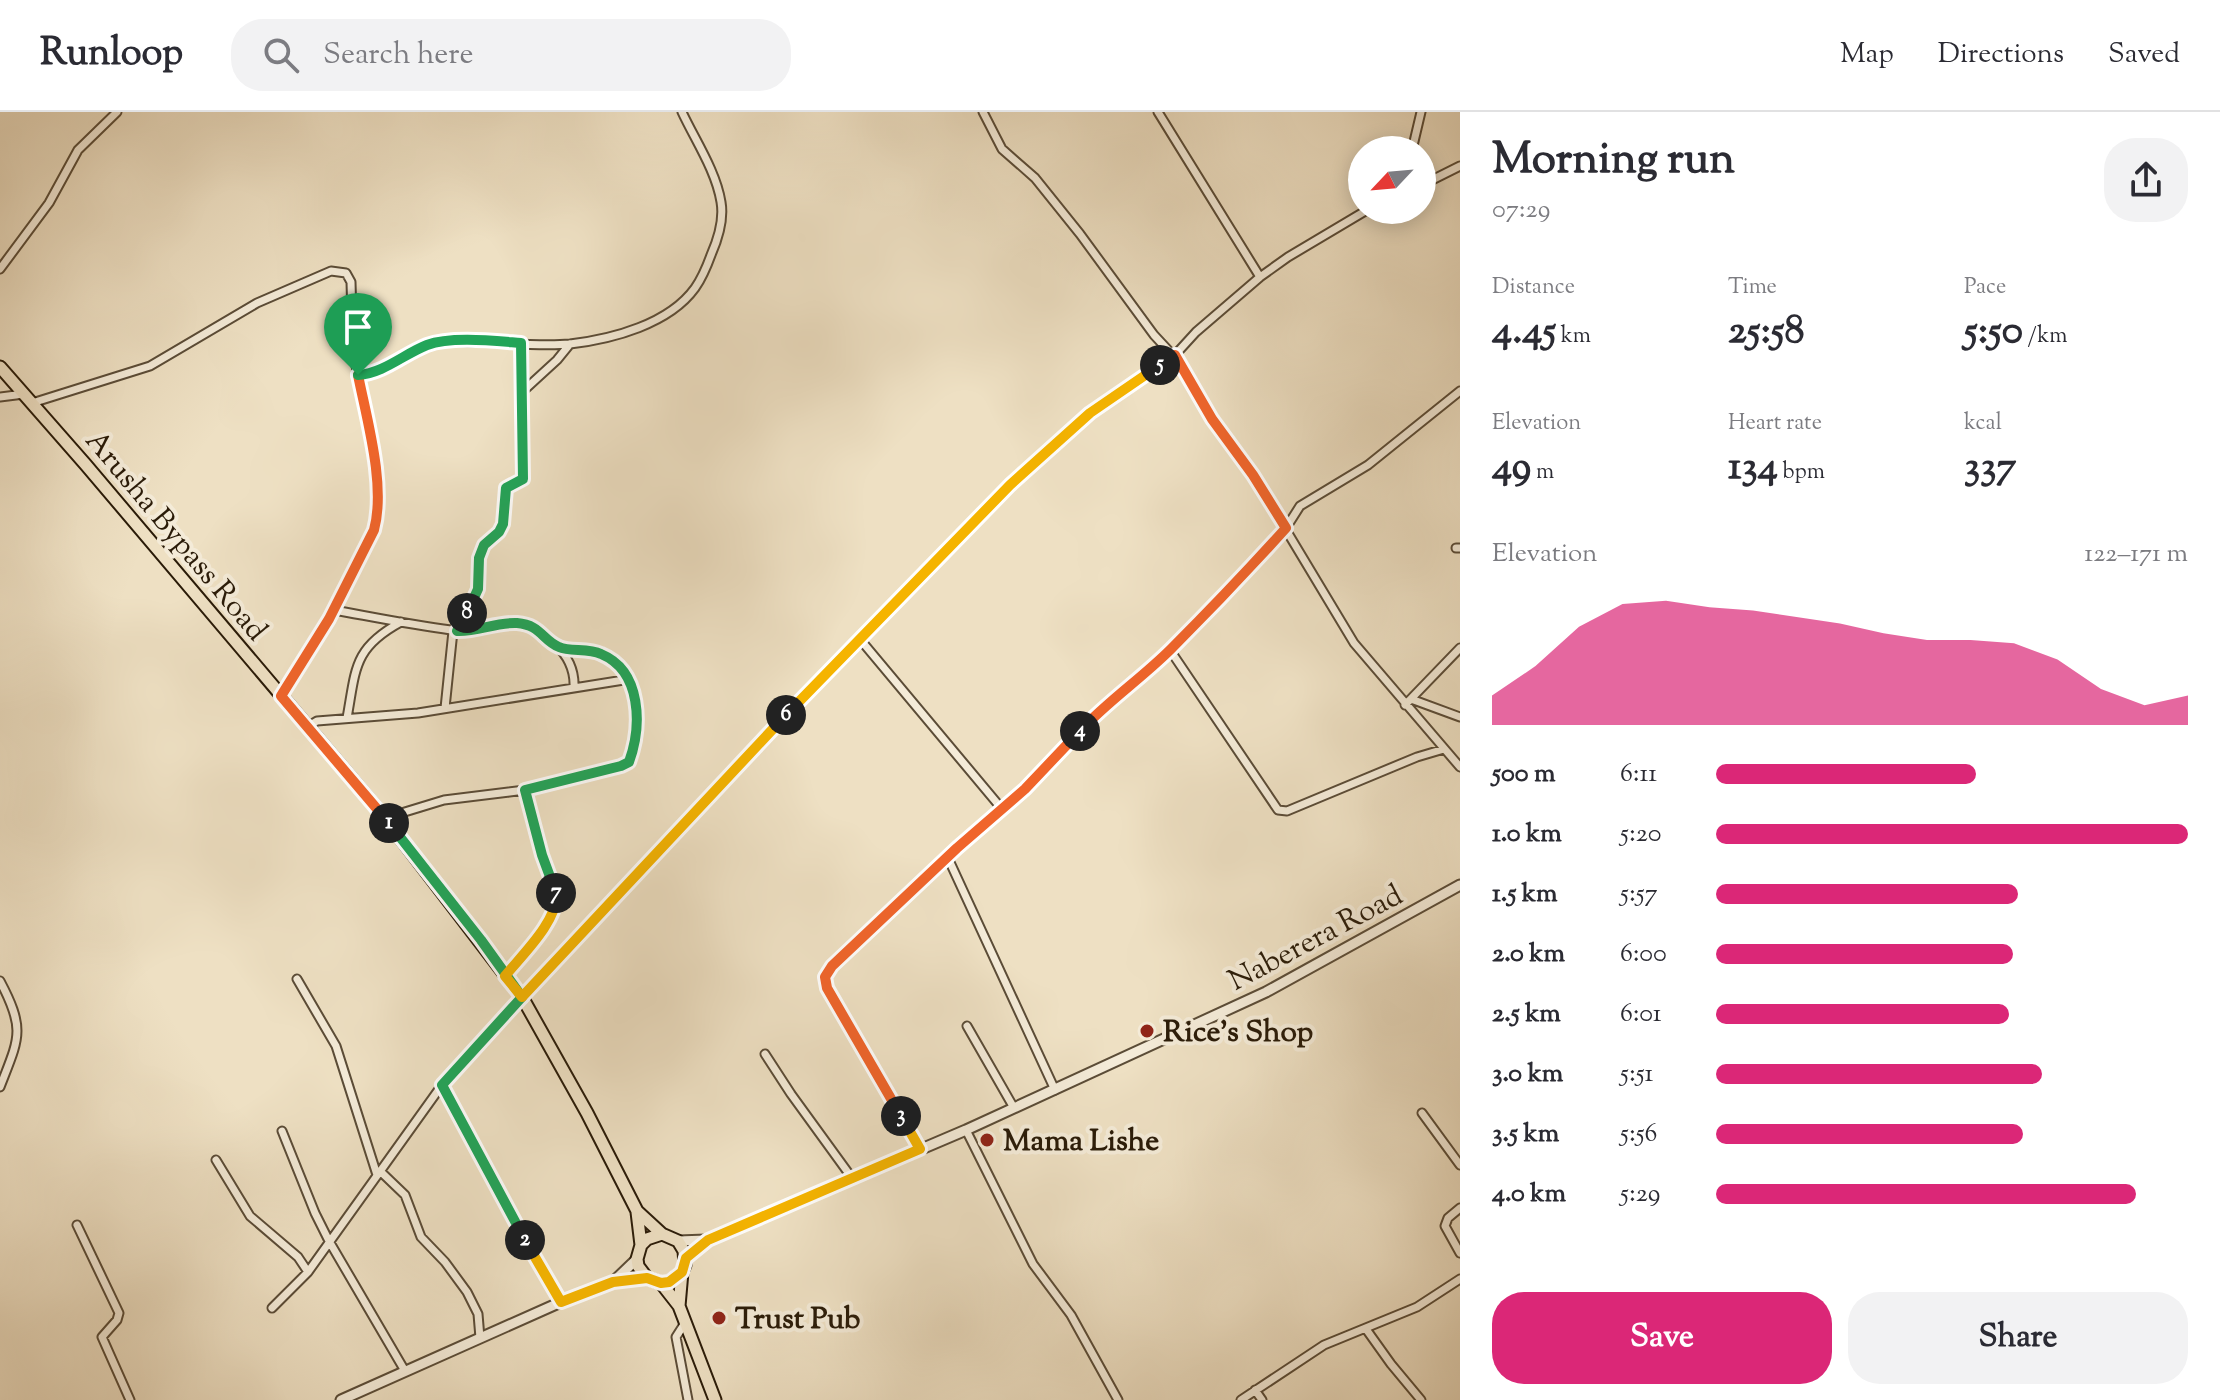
<!DOCTYPE html>
<html lang="en">
<head>
<meta charset="utf-8">
<style>
  :root { --surface:#fff; --page:#f2f2f3; --text:#2b2b33; --muted:#7c7c81; --line:#e1e1e2; --accent:#db2777 }
  body { margin:0; font-family:"Sorts Mill Goudy",serif; background:var(--page); color:var(--text); height:100vh; display:flex; flex-direction:column; font-size:30px; white-space:nowrap }
  * { box-sizing:border-box; margin:0 }
  p { font-size:26px; color:var(--muted) }
  .icon { flex:none; width:44px; height:44px; fill:none; stroke:currentColor; stroke-width:2; stroke-linecap:round; stroke-linejoin:round }
  .map { position:relative; flex:1; overflow:hidden }
  .details { display:flex; flex-direction:column; background:var(--surface); width:760px }
  .details>* { flex:none }
  .needle { width:52px; rotate:244deg }
  .tools { position:absolute; left:1348px; top:24px; display:grid; gap:16px }
  .tools a { display:grid; place-items:center; width:88px; height:88px; border-radius:50%; background:var(--surface); box-shadow:0 4px 20px #0003; font-size:40px }
  .pin { position:absolute; display:grid; place-items:center; width:68px; height:68px; color:#fff; margin:-82px -34px; border-radius:50% 50% 50% 0; rotate:-45deg; box-shadow:0 0 8px #0007 }
  .pin .icon { rotate:45deg }
  .km { position:absolute; width:40px; height:40px; margin:-20px; border-radius:50%; background:#222; color:#fff; font-size:22px; line-height:40px; text-align:center }
  .round { display:grid; place-items:center; flex:none; width:84px; height:84px; border-radius:32px; background:var(--page) }
  .summary { display:flex; align-items:center; justify-content:space-between; height:136px; padding:0 32px }
  h1 { font-size:44px; font-weight:700; line-height:60px }
  .stats { display:grid; grid-template-columns:repeat(3,1fr); gap:12px; height:136px; padding:8px 32px }
  .stats div { display:grid; align-content:center }
  .stats b { font-size:40px; font-weight:700 }
  .stats small { font-size:22px; font-weight:400 }
  .stats p { font-size:22px }
  .chart { height:224px; padding:16px 32px }
  .chart p { display:flex; justify-content:space-between }
  .chart svg { width:100%; height:144px; margin-top:8px; fill:var(--accent); opacity:.7 }
  .primary-button { display:flex; gap:16px; margin-top:auto; padding:16px 32px }
  .primary-button a { flex:1; height:92px; border-radius:32px; background:var(--accent); color:#fff; font-size:32px; font-weight:700; line-height:92px; text-align:center }
  .primary-button a+a { background:var(--page); color:var(--text) }
  ul { padding:0 32px; list-style:none; font-size:26px }
  li { display:grid; grid-template-columns:128px 96px 1fr; align-items:center; height:60px }
  li i { height:20px; border-radius:10px; background:var(--accent) }
  header { display:flex; align-items:center; gap:48px; box-sizing:border-box; height:112px; padding:0 40px; background:var(--surface); border-bottom:2px solid var(--line) }
  header strong { font-size:38px }
  nav { display:flex; gap:44px; margin-inline-start:auto; font-size:28px }
  .search { width:560px; height:72px; background:var(--page); display:flex; align-items:center; gap:20px; box-sizing:border-box; padding:0 28px; border-radius:32px; color:var(--muted); font-size:30px }
  main { display:flex; flex:1; min-height:0 }
  .map>svg:first-child { display:block }
</style>
</head>
<body>
<header>
<strong>Runloop</strong>
<div class="search"><svg class="icon" aria-label="search" viewBox="0 0 24 24"><circle cx="10" cy="10" r="6"/><path d="M15 15l6 6"/></svg>Search here</div>
<nav><a>Map</a><a>Directions</a><a>Saved</a></nav>
</header>
<main>
<div class="map">
<svg width="1460" height="1288" viewBox="0 0 1460 1288">
  <rect width="100%" height="100%" fill="#eee0c3"/>
  <filter id="stains"><feTurbulence type="fractalNoise" baseFrequency=".0025" numOctaves="4"/><feColorMatrix values="0 0 0 0 .2 0 0 0 0 .09 0 0 0 0 .02 0 0 0 .5 -.17"/></filter>
  <radialGradient id="worn" r=".72"><stop offset=".6" stop-color="#630" stop-opacity="0"/><stop offset="1" stop-color="#630" stop-opacity=".3"/></radialGradient>
  <g fill="none" stroke-linecap="round" stroke-linejoin="round">
    <g stroke="#5b4c37" stroke-width="11">
      <path id="minor" d="M983 0 1002 37 1035 66 1080 122 1154 223 1181 252 1212 307 1253 363 1354 531 1460 655
        M1158 0 1260 165
        M1412 38 1421 0
        M1422 73 1460 54
        M0 157 49 91 78 38 117 0
        M521 281 557 248 570 232
        M0 285 24 282
        M32 291 150 254 257 191 331 159 346 161 351 170 353 240 358 263C387 261 408 234 436 231 481 226 526 236 570 232 613 227 669 212 695 176 702 166 707 154 711 143 718 127 724 107 721 90 716 59 695 28 682 0
        M1456 436H1460
        M334 498C373 505 412 513 451 518 496 524 512 492 555 532 568 544 575 558 574 576
        M457 519 478 477 479 446 484 433 499 420 503 412 506 376 523 367 521 231
        M859 526 1002 697
        M1170 538 1278 698 1287 699 1417 645 1444 637
        M281 584 329 507 374 418C386 374 367 308 358 263
        M1411 587 1460 605
        M1405 593 1460 536
        M445 596 453 519
        M347 606C356 557 353 536 401 510
        M307 615 317 609 418 601 630 567
        M385 706 444 688 525 678 621 654 629 650C635 633 636 617 635 599 635 550 603 538 559 535
        M948 746 1055 978
        M505 864 551 806 557 789 542 743 525 678
        M297 867 336 934 377 1063
        M0 869C26 918 19 926 0 975
        M967 914 1014 996
        M765 942 791 982 852 1066
        M442 973 561 1190
        M1422 1001 1460 1053
        M966 1018 1033 1152 1071 1203 1118 1288
        M282 1019 315 1101 329 1129 405 1259
        M920 1037 825 873V865L832 854 957 736 1025 677 1103 595 1170 538 1235 473 1286 416 1300 394 1368 353 1460 279
        M216 1048 250 1104 298 1145 308 1160
        M380 1059 405 1083 421 1125 445 1150 467 1180 478 1202 480 1226
        M1460 1096 1448 1106 1445 1114 1460 1141
        M77 1113 119 1201 117 1208 102 1225 130 1288
        M272 1196 308 1160 442 973 485 926 859 526 1010 373 1090 301 1175 243 1196 220 1260 165 1288 145 1367 98
        M685 1211 676 1225 688 1288
        M1366 1217 1391 1252 1421 1288
        M1255 1278 1262 1288
        M1241 1288 1324 1233 1417 1195 1460 1167"/>
    </g>
    <g stroke="#5b4c37" stroke-width="13">
      <path id="tertiary" d="M678 1129 706 1128
        M686 1146 708 1128 966 1018 1266 880 1460 773
        M613 1170 637 1147
        M341 1288 561 1190 613 1170 647 1166"/>
    </g>
    <g stroke="#2a1b08" stroke-width="15">
      <path id="primary" d="M0 255 86 353 385 706 522 885 587 1001 637 1099 662 1122 678 1129 684 1139 685 1153 682 1160 669 1170 661 1171 647 1166 638 1154 637 1147 641 1133 647 1127 662 1122
        M637 1100 641 1133
        M661 1171 679 1194 715 1288
        M679 1194 682 1160"/>
    </g>
    <use href="#minor" stroke="#f4ebd8" stroke-width="7"/>
    <use href="#tertiary" stroke="#f4ebd8" stroke-width="9"/>
    <use href="#primary" stroke="#eee0c3" stroke-width="11"/>
  </g>
  <g fill="none" stroke-linecap="round" stroke-linejoin="round">
    <g stroke="#fff" stroke-width="16">
      <path id="split-1" d="M358 263C367 308 386 374 374 418L329 507 281 584 389 711"/>
    </g>
    <g stroke="#fff" stroke-width="16">
      <path id="split-2" d="M389 711 481 828 522 885 442 973 525 1128"/>
    </g>
    <g stroke="#fff" stroke-width="16">
      <path id="split-3" d="M525 1128 561 1190 613 1170 647 1166 661 1171 669 1170 682 1160 686 1146 708 1128 920 1037 901 1004"/>
    </g>
    <g stroke="#fff" stroke-width="16">
      <path id="split-4" d="M901 1004 827 876 825 865 832 854 957 736 1025 677 1080 619"/>
    </g>
    <g stroke="#fff" stroke-width="16">
      <path id="split-5" d="M1080 619C1108 589 1142 566 1171 537 1211 497 1249 457 1286 416L1253 363 1212 307 1175 243 1160 253"/>
    </g>
    <g stroke="#fff" stroke-width="16">
      <path id="split-6" d="M786 603 1010 373 1090 301 1160 253"/>
    </g>
    <g stroke="#fff" stroke-width="16">
      <path id="split-7" d="M556 781C559 808 522 843 505 864L522 885 786 603"/>
    </g>
    <g stroke="#fff" stroke-width="16">
      <path id="split-8" d="M467 501 457 519C477 520 496 510 517 511 541 513 542 528 559 535 570 540 588 536 601 542 642 559 642 614 629 650L621 654 525 678 542 743 556 781"/>
    </g>
    <g stroke="#fff" stroke-width="16">
      <path id="split-9" d="M358 263C384 261 404 242 427 233 451 224 495 229 521 231L523 367 506 376 503 412 499 420 484 433 479 446 478 477 467 501"/>
    </g>
    <use href="#split-1" stroke="#f0652b" stroke-width="10"/>
    <use href="#split-2" stroke="#22a559" stroke-width="10"/>
    <use href="#split-3" stroke="#f5b400" stroke-width="10"/>
    <use href="#split-4" stroke="#f0652b" stroke-width="10"/>
    <use href="#split-5" stroke="#f0652b" stroke-width="10"/>
    <use href="#split-6" stroke="#f5b400" stroke-width="10"/>
    <use href="#split-7" stroke="#f5b400" stroke-width="10"/>
    <use href="#split-8" stroke="#22a559" stroke-width="10"/>
    <use href="#split-9" stroke="#22a559" stroke-width="10"/>
  </g>
  <g fill="#8f2418" stroke="#f4ebd8" stroke-width="3">
    <circle cx="1147" cy="919" r="8"/>
    <circle cx="987" cy="1028" r="8"/>
    <circle cx="719" cy="1206" r="8"/>
  </g>
  <g text-anchor="middle" stroke-width="8" stroke-linejoin="round" paint-order="stroke">
    <g font-size="30" fill="#2a1b08" stroke="#f4ebd8">
      <text transform="translate(177 423) rotate(50)" y="10">Arusha Bypass Road</text>
      <text transform="translate(1315 825) rotate(-28)" y="10">Naberera Road</text>
    </g>
    <g font-size="30" font-weight="bold" fill="#2a1b08" stroke="#f4ebd8" text-anchor="start">
      <text x="1163" y="929">Rice's Shop</text>
      <text x="1003" y="1038">Mama Lishe</text>
      <text x="735" y="1216">Trust Pub</text>
    </g>
  </g>
  <rect width="100%" height="100%" filter="url(#stains)"/>
  <rect width="100%" height="100%" fill="url(#worn)"/>
</svg>
<div class="tools">
<a><svg class="needle" viewBox="-14 -14 28 28"><path d="M0-13l5 13h-10z" fill="#e53935"/><path d="M0 13l5-13h-10z" fill="#7c7c81"/></svg></a>
</div>
<div class="pin" style="left:358px;top:263px;background:#1e9e55"><svg class="icon" aria-label="arrive" viewBox="0 0 24 24"><path d="M6 21V4h12l-3 4 3 4H6"/></svg></div>
<b class="km" style="left:389px;top:711px">1</b>
<b class="km" style="left:525px;top:1128px">2</b>
<b class="km" style="left:901px;top:1004px">3</b>
<b class="km" style="left:1080px;top:619px">4</b>
<b class="km" style="left:1160px;top:253px">5</b>
<b class="km" style="left:786px;top:603px">6</b>
<b class="km" style="left:556px;top:781px">7</b>
<b class="km" style="left:467px;top:501px">8</b>
</div>
<section class="details">
<div class="summary"><div><h1>Morning run</h1><p>07:29</p></div><a class="round"><svg class="icon" aria-label="share" viewBox="0 0 24 24"><path d="M12 15V3M7 8l5-5 5 5M5 13v7h14v-7"/></svg></a></div>
<div class="stats">
<div><p>Distance</p><b>4.45<small> km</small></b></div>
<div><p>Time</p><b>25:58</b></div>
<div><p>Pace</p><b>5:50<small> /km</small></b></div>
</div>
<div class="stats">
<div><p>Elevation</p><b>49<small> m</small></b></div>
<div><p>Heart rate</p><b>134<small> bpm</small></b></div>
<div><p>kcal</p><b>337</b></div>
</div>
<div class="chart"><p><span>Elevation</span>122–171 m</p>
<svg viewBox="0 0 160 44" preserveAspectRatio="none"><path d="M0 44V35L10 26L20 14L30 7L40 6L50 8L60 9L70 11L80 13L90 16L100 18L110 18L120 19L130 24L140 33L150 38L160 35V44z"/></svg>
</div>
<ul>
<li><b>500 m</b>6:11<i style="width:55%"></i></li>
<li><b>1.0 km</b>5:20<i style="width:100%"></i></li>
<li><b>1.5 km</b>5:57<i style="width:64%"></i></li>
<li><b>2.0 km</b>6:00<i style="width:63%"></i></li>
<li><b>2.5 km</b>6:01<i style="width:62%"></i></li>
<li><b>3.0 km</b>5:51<i style="width:69%"></i></li>
<li><b>3.5 km</b>5:56<i style="width:65%"></i></li>
<li><b>4.0 km</b>5:29<i style="width:89%"></i></li>
</ul>
<div class="primary-button"><a>Save</a><a>Share</a></div>
</section>
</main>
</body>
</html>
